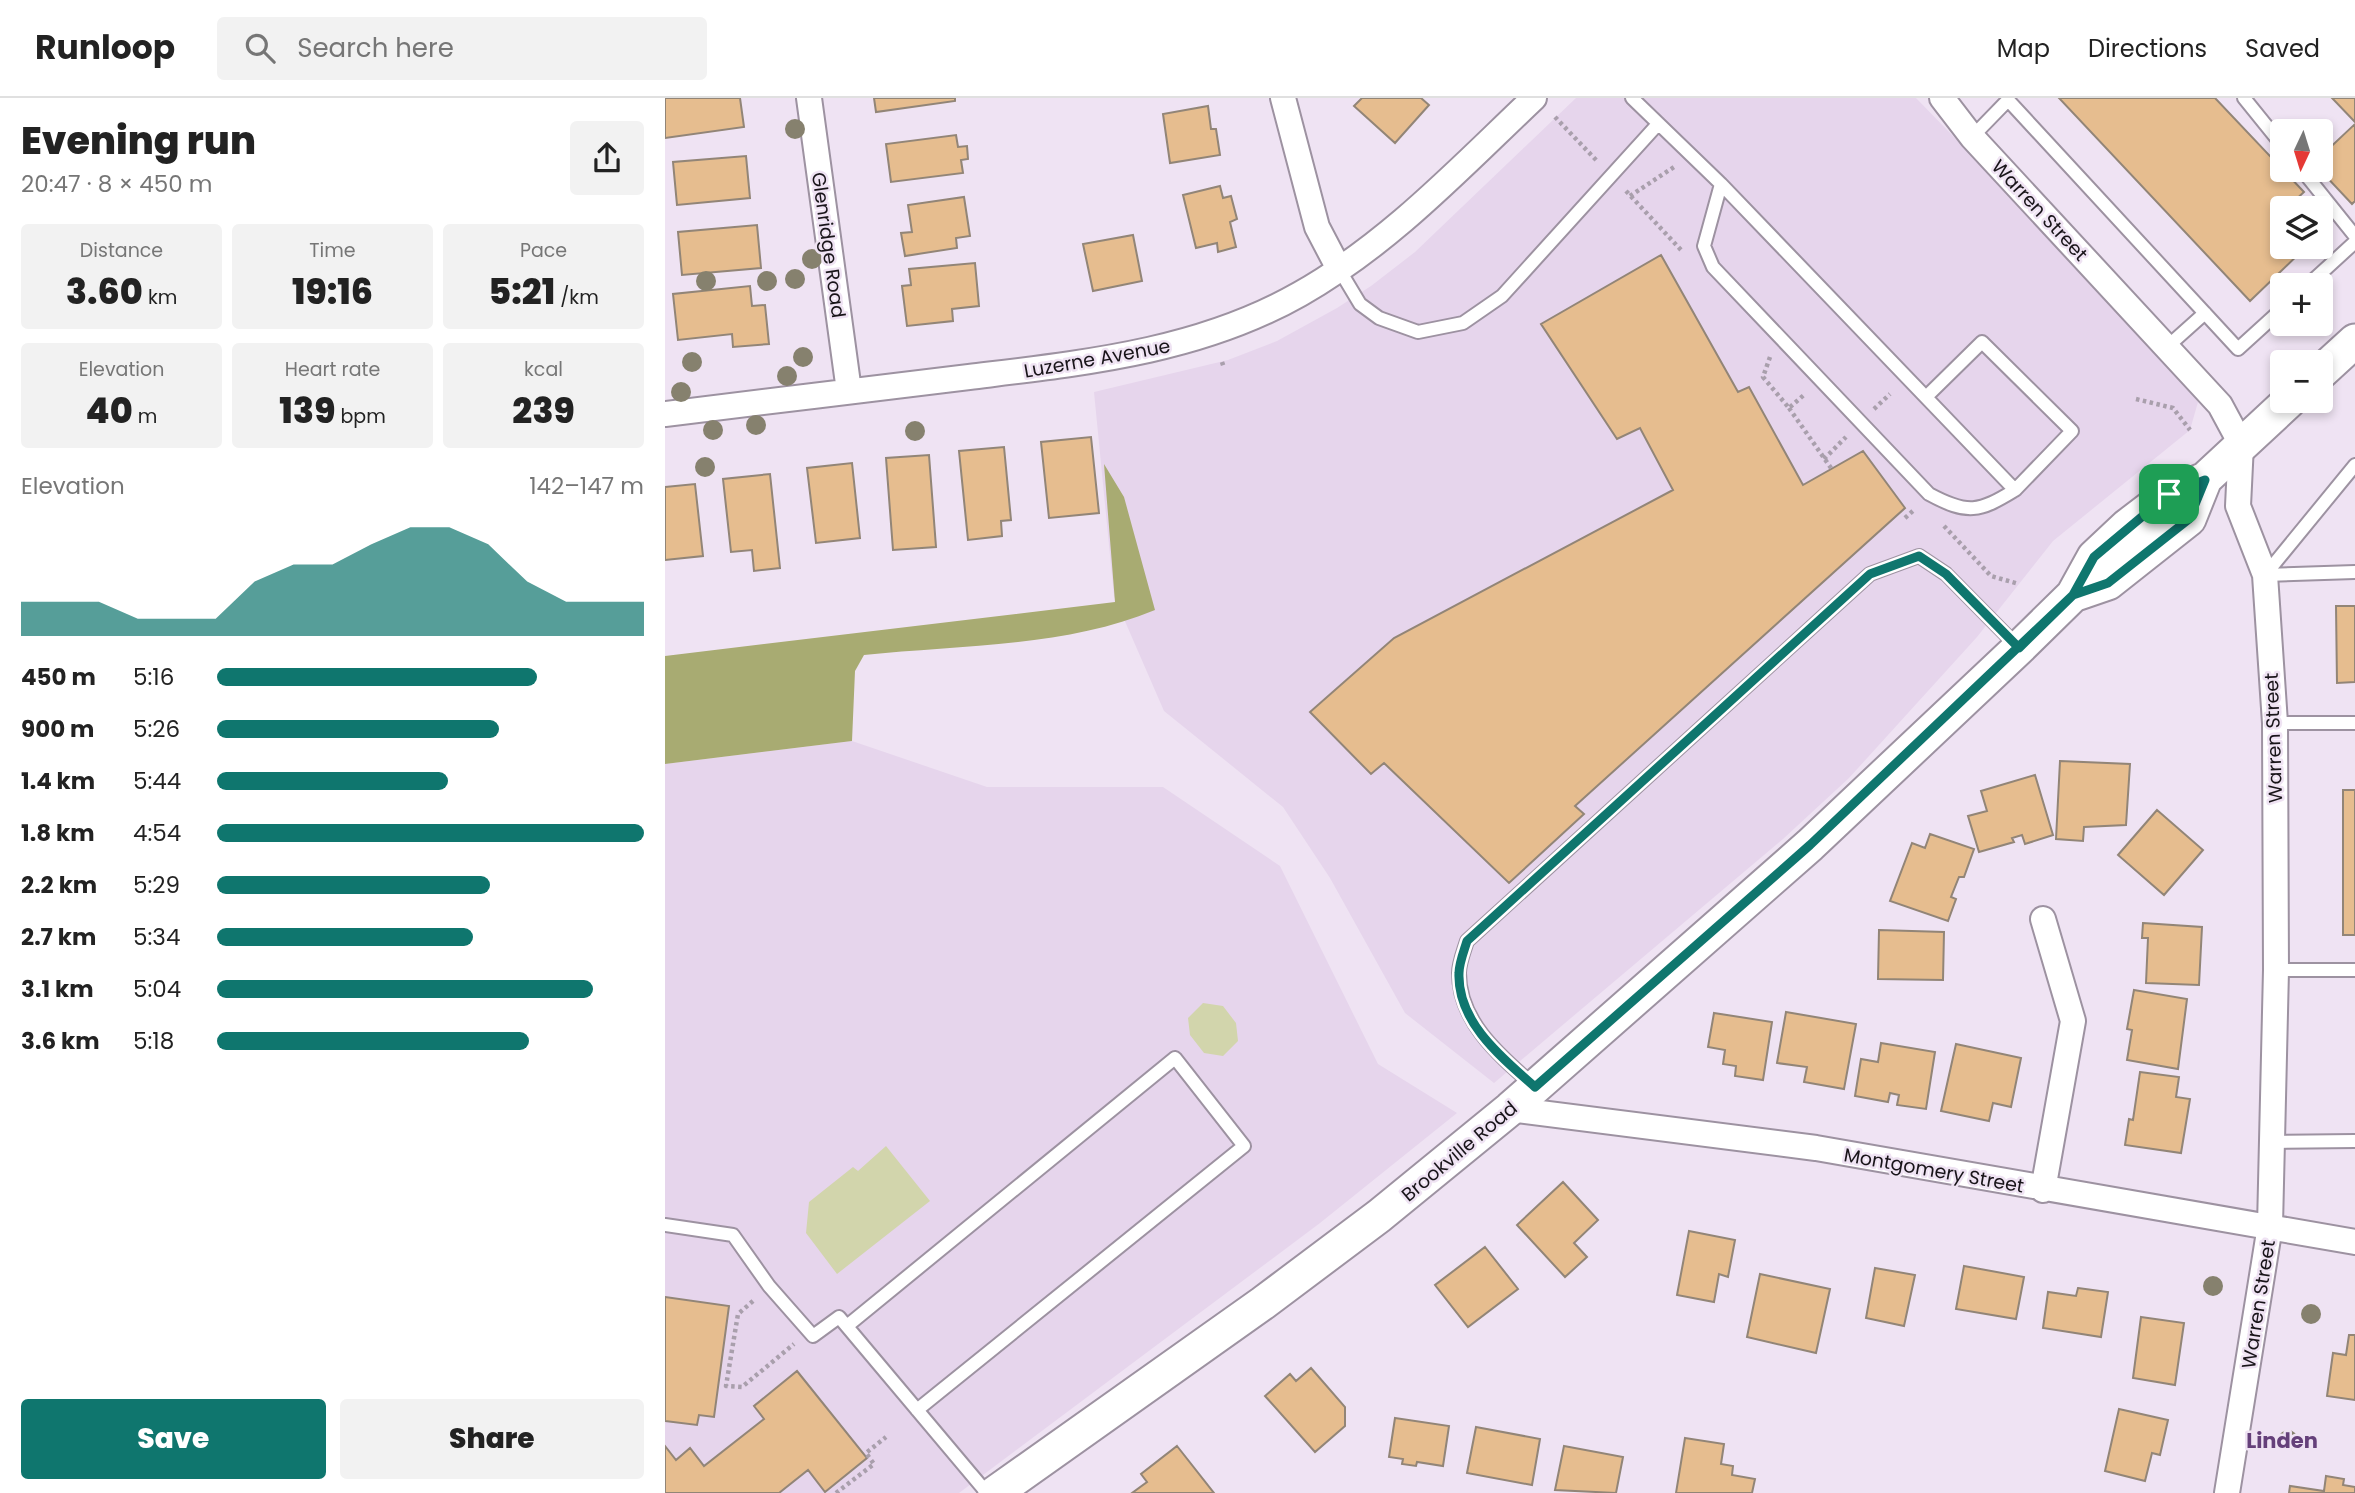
<!DOCTYPE html>
<html lang="en">
<head>
<meta charset="utf-8">
<style>
  :root { --surface:#fff; --page:#f2f2f2; --text:#222; --muted:#767676; --line:#e0e0e0; --accent:#0f766e }
  body { margin:0; font-family:Poppins,sans-serif; background:var(--page); color:var(--text); height:100vh; display:flex; flex-direction:column; font-size:26px; white-space:nowrap }
  * { box-sizing:border-box; margin:0 }
  p { font-size:23px; color:var(--muted) }
  .icon { flex:none; width:38px; height:38px; fill:none; stroke:currentColor; stroke-width:2; stroke-linecap:round; stroke-linejoin:round }
  .map { position:relative; flex:1; overflow:hidden }
  .drawer { display:flex; flex-direction:column; background:var(--surface); width:665px }
  .drawer>* { flex:none }
  .needle { width:46px; rotate:184deg }
  .tools { position:absolute; left:1605px; top:21px; display:grid; gap:14px }
  .tools a { display:grid; place-items:center; width:63px; height:63px; border-radius:7px; background:var(--surface); box-shadow:0 4px 10px #0003; font-size:35px }
  .pin { position:absolute; display:grid; place-items:center; width:60px; height:60px; color:#fff; margin:-30px; border-radius:14px; box-shadow:0 4px 10px #0006 }
  .round { display:grid; place-items:center; flex:none; width:74px; height:74px; border-radius:7px; background:var(--page) }
  .overview { display:flex; align-items:center; justify-content:space-between; height:119px; padding:0 21px }
  h1 { font-size:38px; font-weight:800; line-height:52px }
  .stats { display:grid; grid-template-columns:repeat(3,1fr); gap:10px; height:119px; padding:7px 21px }
  .stats div { display:grid; align-content:center; border-radius:7px; background:var(--page); text-align:center }
  .stats b { font-size:35px; font-weight:800 }
  .stats small { font-size:19px; font-weight:400 }
  .stats p { font-size:19px }
  .chart { height:196px; padding:14px 21px }
  .chart p { display:flex; justify-content:space-between }
  .chart svg { width:100%; height:126px; margin-top:7px; fill:var(--accent); opacity:.7 }
  .cta { display:flex; gap:14px; margin-top:auto; padding:14px 21px }
  .cta a { flex:1; height:80px; border-radius:7px; background:var(--accent); color:#fff; font-size:28px; font-weight:800; line-height:80px; text-align:center }
  .cta a+a { background:var(--page); color:var(--text) }
  ul { padding:0 21px; list-style:none; font-size:23px }
  li { display:grid; grid-template-columns:112px 84px 1fr; align-items:center; height:52px }
  li i { height:18px; border-radius:9px; background:var(--accent) }
  header { display:flex; align-items:center; gap:42px; box-sizing:border-box; height:98px; padding:0 35px; background:var(--surface); border-bottom:2px solid var(--line) }
  header strong { font-size:33px }
  nav { display:flex; gap:38px; margin-inline-start:auto; font-size:24px }
  .search { width:490px; height:63px; background:var(--page); display:flex; align-items:center; gap:18px; box-sizing:border-box; padding:0 24px; border-radius:7px; color:var(--muted); font-size:26px }
  main { display:flex; flex:1; min-height:0 }
  .map>svg:first-child { display:block }
</style>
</head>
<body>
<header>
<strong>Runloop</strong>
<div class="search"><svg class="icon" aria-label="search" viewBox="0 0 24 24"><circle cx="10" cy="10" r="6"/><path d="M15 15l6 6"/></svg>Search here</div>
<nav><a>Map</a><a>Directions</a><a>Saved</a></nav>
</header>
<main>
<section class="drawer">
<div class="overview"><div><h1>Evening run</h1><p>20:47 · 8 × 450 m</p></div><a class="round"><svg class="icon" aria-label="share" viewBox="0 0 24 24"><path d="M12 15V3M7 8l5-5 5 5M5 13v7h14v-7"/></svg></a></div>
<div class="stats">
<div><p>Distance</p><b>3.60<small> km</small></b></div>
<div><p>Time</p><b>19:16</b></div>
<div><p>Pace</p><b>5:21<small> /km</small></b></div>
</div>
<div class="stats">
<div><p>Elevation</p><b>40<small> m</small></b></div>
<div><p>Heart rate</p><b>139<small> bpm</small></b></div>
<div><p>kcal</p><b>239</b></div>
</div>
<div class="chart"><p><span>Elevation</span>142–147 m</p>
<svg viewBox="0 0 160 44" preserveAspectRatio="none"><path d="M0 44V32L10 32L20 32L30 38L40 38L50 38L60 25L70 19L80 19L90 12L100 6L110 6L120 12L130 25L140 32L150 32L160 32V44z"/></svg>
</div>
<ul>
<li><b>450 m</b>5:16<i style="width:75%"></i></li>
<li><b>900 m</b>5:26<i style="width:66%"></i></li>
<li><b>1.4 km</b>5:44<i style="width:54%"></i></li>
<li><b>1.8 km</b>4:54<i style="width:100%"></i></li>
<li><b>2.2 km</b>5:29<i style="width:64%"></i></li>
<li><b>2.7 km</b>5:34<i style="width:60%"></i></li>
<li><b>3.1 km</b>5:04<i style="width:88%"></i></li>
<li><b>3.6 km</b>5:18<i style="width:73%"></i></li>
</ul>
<div class="cta"><a>Save</a><a>Share</a></div>
</section>
<div class="map">
<svg width="1690" height="1395" viewBox="0 0 1690 1395">
  <rect width="100%" height="100%" fill="#efe3f3"/>
  <path fill="#e6d5ec" d="M911 0H1251L1392 145 1533 304 1525 332 1388 443 1312 539 1184 680 1118 741 829 985 740 915 665 780 618 709 499 613 449 498 429 294 563 262 612 243 672 210 706 188 750 154Z
    M187 643 322 689H498L615 768 713 966 792 1015 655 1125 294 1395H0V666Z"/>
  <path fill="#d2d5ac" d="M538 905 558 908 571 925 573 943 558 958 539 955 525 937 523 920Z
    M221 1048 265 1103 172 1176 141 1135 144 1104 188 1069 193 1073Z"/>
  <path fill="#a8ab72" d="M439 366 459 399 490 512C402 549 294 547 199 557L190 573 187 643 0 666V558L450 504Z"/>
  <path fill="#e6bd8f" stroke="#928577" stroke-width="2" d="M0 0H75L79 29 0 40Z
    M209 0H290V3L211 14Z
    M697 0H756L764 7 730 45 689 8Z
    M1394 0H1550L1639 94 1626 106 1630 110H1617V149H1641L1585 203Z
    M1667 0H1690V24Z
    M543 8 546 31H551L555 57 505 65 498 16Z
    M1690 26V103L1687 106 1655 72 1656 58Z
    M291 37 293 49 302 48 303 61 296 62 298 75 226 84 221 46Z
    M81 58 85 100 12 107 8 64Z
    M555 88 558 100 566 98 572 121 565 124 571 149 553 154 552 145 531 150 518 97Z
    M299 99 305 138 291 140 292 150 240 158 236 135 247 134 243 107Z
    M92 127 96 170 17 177 13 134Z
    M468 137 477 183 428 193 418 146Z
    M996 157 1073 294 1084 289 1138 387 1198 353 1240 410 910 708 919 716 844 785 719 665 706 676 645 614 729 540 1008 392 975 330 952 341 876 226Z
    M310 165 314 208 287 211 288 223 242 228 237 188 246 187 244 171Z
    M85 188 87 208 100 207 104 246 68 249 67 236 13 242 8 196Z
    M426 339 434 415 384 420 376 344Z
    M339 349 346 422 336 423 337 438 303 442 294 353Z
    M264 357 271 449 228 452 221 360Z
    M187 365 195 440 151 445 142 370Z
    M105 376 115 470 89 473 87 452 66 454 58 381Z
    M30 386 38 458 0 462V389Z
    M1671 508H1690V584L1672 585Z
    M1395 663 1465 666 1461 727 1419 729 1418 743 1391 741Z
    M1370 677 1388 737 1360 746 1357 737 1347 740 1349 744 1314 754 1303 718 1322 713 1316 693Z
    M1678 692H1690V837H1678Z
    M1492 712 1538 752 1499 797 1453 757Z
    M1265 736 1309 751 1299 779H1294L1286 799 1291 801 1283 823 1225 803 1247 745 1260 750Z
    M1478 825 1537 829 1534 887 1481 885 1483 840H1477Z
    M1214 832 1279 834 1278 882 1213 881Z
    M1469 892 1522 901 1513 971 1462 962 1467 932 1462 931Z
    M1121 914 1191 926 1179 991 1139 984 1142 969 1112 965Z
    M1049 915 1107 924 1098 982 1070 978 1071 968 1058 966 1060 952 1043 949Z
    M1216 945 1270 954 1261 1011 1232 1007 1234 997 1225 995 1223 1004 1190 998 1196 961 1213 964Z
    M1291 946 1356 960 1346 1009 1328 1005 1324 1023 1276 1013Z
    M1475 974 1514 979 1511 999 1525 1001 1516 1055 1460 1047 1464 1021 1468 1022Z
    M898 1084 933 1122 909 1145 922 1159 900 1179 852 1127Z
    M1024 1133 1070 1142 1063 1179 1054 1176 1049 1204 1012 1197Z
    M820 1149 853 1191 803 1229 770 1187Z
    M1299 1168 1359 1179 1351 1221 1291 1211Z
    M1210 1170 1250 1177 1239 1228 1201 1220Z
    M1095 1176 1165 1191 1151 1255 1082 1239Z
    M1413 1190 1443 1194 1436 1239 1378 1230 1383 1194 1411 1198Z
    M0 1199 64 1208 49 1319 34 1317 32 1327 0 1323Z
    M1476 1219 1519 1225 1510 1287 1468 1280Z
    M1684 1237H1690V1302L1662 1298 1668 1255 1681 1257Z
    M646 1270 680 1309V1328L650 1354 600 1298 625 1276 631 1283Z
    M132 1273 202 1360 160 1394 143 1372 114 1395H0V1348L11 1362 25 1350 39 1368 99 1321 89 1308Z
    M1454 1311 1503 1322 1495 1357 1487 1355 1480 1383 1440 1373Z
    M730 1320 784 1328 778 1368 752 1364 751 1368 737 1366 738 1361 724 1359Z
    M811 1329 875 1341 867 1387 802 1375Z
    M1020 1340 1059 1346 1056 1366 1068 1368 1067 1377 1090 1381 1087 1395H1011Z
    M512 1348 549 1395H467L482 1384 476 1376Z
    M899 1348 958 1359 951 1395 890 1392Z
    M1661 1378 1679 1381 1678 1387 1690 1389V1395H1624L1625 1388 1659 1393Z"/>
  <g fill="none" stroke-linecap="round" stroke-linejoin="round">
    <g stroke="#9d92a1" stroke-width="16">
      <path id="lane" d="M967 0 1056 86 1350 392 1407 333 1317 244 1261 299
        M1579 0 1617 47
        M1307 39 1343 2 1573 251 1617 211
        M1637 72 1690 138
        M1056 86 1039 148 1048 169 1264 396C1303 417 1314 414 1350 392
        M674 171 695 206 714 220 753 234 798 225 837 198 993 26
        M1643 187 1690 144
        M1502 249 1540 215
        M1690 367 1600 477 1690 474
        M1610 625H1690
        M1611 872H1690
        M868 987C835 958 794 924 794 875 794 865 799 853 802 843L1205 476 1254 458 1281 476 1354 550
        M1607 1044 1690 1043
        M0 1127 68 1137 104 1188 148 1238 174 1219 322 1395
        M182 1228 510 960 579 1048 252 1312"/>
    </g>
    <g stroke="#9d92a1" stroke-width="28">
      <path id="street" d="M144 0 184 293
        M618 0 652 129 674 171
        M1277 0 1307 39 1555 307 1576 346 1573 408 1600 477 1610 625 1611 872 1605 1128 1562 1395
        M0 316C101 303 203 292 304 279 418 265 533 254 635 196 725 145 795 70 869 0
        M1378 821 1408 923 1378 1092
        M845 1011 1151 1050 1690 1144"/>
    </g>
    <g stroke="#9d92a1" stroke-width="37">
      <path id="secondary" d="M1656 274 1690 243
        M1408 497 1443 485 1524 421 1540 381
        M330 1395 598 1205 714 1118 845 1011 1145 747 1354 550 1408 497 1429 459 1462 428 1504 396 1540 381 1624 303"/>
    </g>
    <path stroke="#a99fac" stroke-width="4.5" stroke-dasharray="3.5 3.5" stroke-linecap="butt" d="M890 19 933 64
      M961 93 1017 153
      M965 98 1009 69
      M1105 259 1098 279 1124 310 1140 296
      M557 264 559 270
      M1471 301 1508 310 1525 332
      M1124 310 1166 370
      M1209 311 1225 296
      M1159 361 1181 339
      M1240 420 1250 411
      M1279 428 1326 478 1354 486
      M88 1203 73 1216 61 1288 77 1289 129 1246
      M171 1395 209 1366 201 1355 221 1339"/>
    <use href="#lane" stroke="#fff" stroke-width="12"/>
    <use href="#street" stroke="#fff" stroke-width="24"/>
    <use href="#secondary" stroke="#fff" stroke-width="33"/>
  </g>
  <g fill="#86816e">
    <circle cx="130" cy="31" r="10"/>
    <circle cx="147" cy="161" r="10"/>
    <circle cx="130" cy="181" r="10"/>
    <circle cx="41" cy="183" r="10"/>
    <circle cx="102" cy="183" r="10"/>
    <circle cx="138" cy="259" r="10"/>
    <circle cx="27" cy="264" r="10"/>
    <circle cx="122" cy="278" r="10"/>
    <circle cx="16" cy="294" r="10"/>
    <circle cx="91" cy="327" r="10"/>
    <circle cx="48" cy="332" r="10"/>
    <circle cx="250" cy="333" r="10"/>
    <circle cx="40" cy="369" r="10"/>
    <circle cx="1548" cy="1188" r="10"/>
    <circle cx="1646" cy="1216" r="10"/>
    <circle cx="1623" cy="1342" r="10"/>
  </g>
  <g fill="none" stroke-linecap="round" stroke-linejoin="round">
    <g stroke="#fff" stroke-width="14">
      <path id="route" d="M1504 396 1429 459 1408 497 1354 550 1281 476 1254 458 1205 476 802 843C799 853 794 865 794 875 792 924 837 960 870 989L1145 747 1408 497 1443 485 1524 421 1540 382 1504 396"/>
    </g>
    <use href="#route" stroke="#0f766e" stroke-width="9"/>
  </g>
  <g text-anchor="middle" stroke-width="5" stroke-linejoin="round" paint-order="stroke">
    <g font-size="19" fill="#181419" stroke="#efe3f3">
      <text transform="translate(1375 112) rotate(47)" y="7">Warren Street</text>
      <text transform="translate(164 147) rotate(82)" y="7">Glenridge Road</text>
      <text transform="translate(432 260) rotate(-10)" y="7">Luzerne Avenue</text>
      <text transform="translate(1608 640) rotate(-92)" y="7">Warren Street</text>
      <text transform="translate(794 1053) rotate(-40)" y="7">Brookville Road</text>
      <text transform="translate(1269 1072) rotate(10)" y="7">Montgomery Street</text>
      <text transform="translate(1593 1206) rotate(-81)" y="7">Warren Street</text>
    </g>
    <g font-size="21" font-weight="bold" fill="#65407a" stroke="#efe3f3">
      <text x="1617" y="1350">Linden</text>
    </g>
  </g>
</svg>
<div class="tools">
<a><svg class="needle" viewBox="-14 -14 28 28"><path d="M0-13l5 13h-10z" fill="#e53935"/><path d="M0 13l5-13h-10z" fill="#767676"/></svg></a>
<a><svg class="icon" aria-label="layers" viewBox="0 0 24 24"><path d="M12 4l9 5-9 5-9-5zM3 14l9 5 9-5"/></svg></a>
<a>+</a>
<a>−</a>
</div>
<div class="pin" style="left:1504px;top:396px;background:#1e9e55"><svg class="icon" aria-label="arrive" viewBox="0 0 24 24"><path d="M6 21V4h12l-3 4 3 4H6"/></svg></div>
</div>
</main>
</body>
</html>
